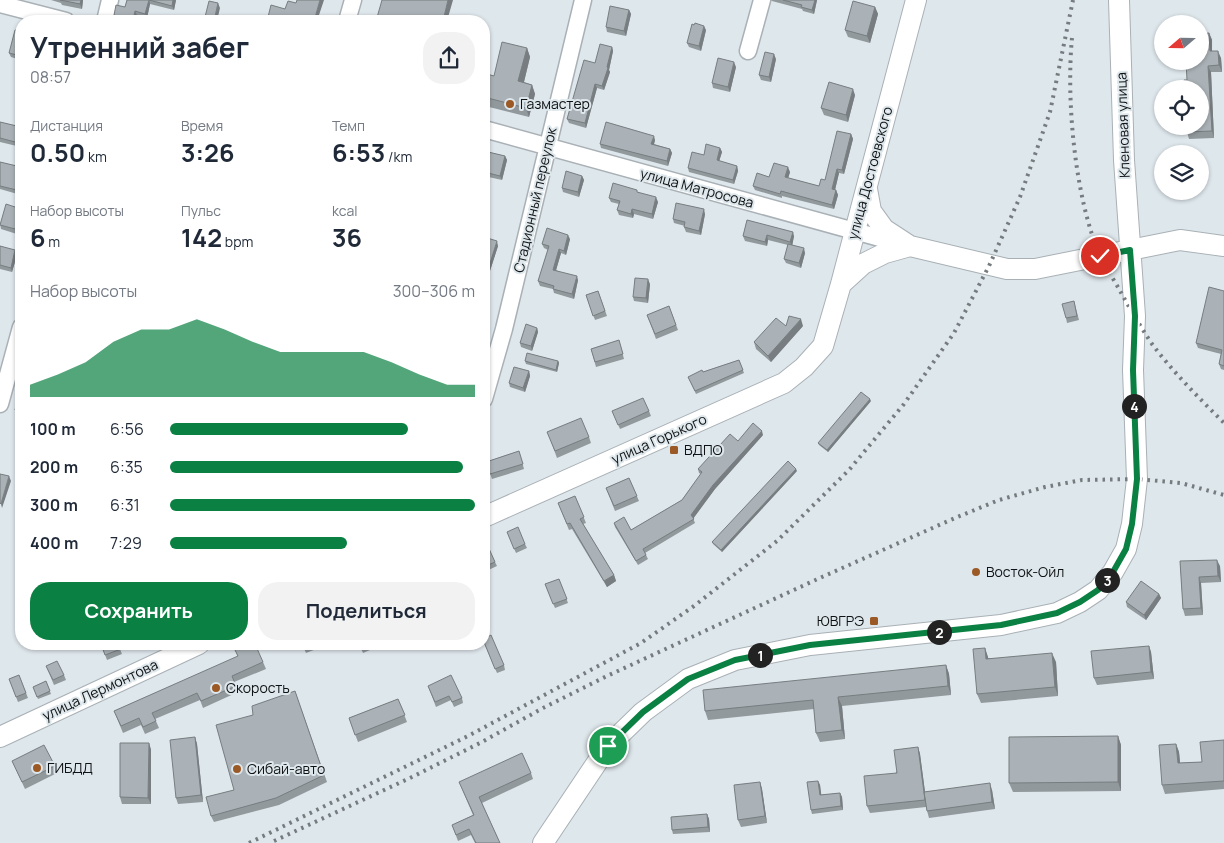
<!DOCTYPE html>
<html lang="ru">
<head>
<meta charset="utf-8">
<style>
  :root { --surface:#fff; --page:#f2f2f3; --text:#1f2937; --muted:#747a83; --accent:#0b8043 }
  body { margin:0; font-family:Manrope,sans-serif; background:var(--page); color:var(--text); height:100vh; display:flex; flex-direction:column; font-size:19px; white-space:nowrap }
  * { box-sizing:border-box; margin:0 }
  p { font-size:16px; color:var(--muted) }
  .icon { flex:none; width:28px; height:28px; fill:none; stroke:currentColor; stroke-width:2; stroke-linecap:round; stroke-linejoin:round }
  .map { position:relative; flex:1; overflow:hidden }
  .panel { position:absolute; left:15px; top:15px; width:475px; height:635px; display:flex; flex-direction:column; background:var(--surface); border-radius:20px; box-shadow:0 1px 4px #0004 }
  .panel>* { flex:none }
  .needle { width:32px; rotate:250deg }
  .fabs { position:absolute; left:1154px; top:15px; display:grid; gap:10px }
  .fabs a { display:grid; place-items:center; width:55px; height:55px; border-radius:50%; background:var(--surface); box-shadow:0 1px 4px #0004; font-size:25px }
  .pin { position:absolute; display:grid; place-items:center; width:42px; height:42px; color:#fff; margin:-21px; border:2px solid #fff; border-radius:50%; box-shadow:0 1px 5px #0007 }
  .km { position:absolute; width:25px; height:25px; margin:-12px; border-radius:50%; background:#222; color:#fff; font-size:14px; line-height:25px; text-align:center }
  .round { display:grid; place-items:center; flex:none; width:52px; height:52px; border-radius:20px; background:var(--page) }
  .overview { display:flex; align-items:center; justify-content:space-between; height:85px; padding:0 15px }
  h1 { font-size:28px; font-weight:700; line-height:38px }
  .figures { display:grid; grid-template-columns:repeat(3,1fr); gap:8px; height:85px; padding:5px 15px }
  .figures div { display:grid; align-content:center }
  .figures b { font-size:25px; font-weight:700 }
  .figures small { font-size:14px; font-weight:400 }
  .figures p { font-size:14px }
  .chart { height:140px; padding:10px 15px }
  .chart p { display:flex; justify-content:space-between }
  .chart svg { width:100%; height:90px; margin-top:5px; fill:var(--accent); opacity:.7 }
  .button { display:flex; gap:10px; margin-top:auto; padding:10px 15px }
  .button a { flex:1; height:58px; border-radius:20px; background:var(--accent); color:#fff; font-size:20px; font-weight:700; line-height:58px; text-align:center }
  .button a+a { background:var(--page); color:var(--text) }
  ul { padding:0 15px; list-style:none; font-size:16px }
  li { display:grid; grid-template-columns:80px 60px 1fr; align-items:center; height:38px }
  li i { height:12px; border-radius:6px; background:var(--accent) }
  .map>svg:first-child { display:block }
</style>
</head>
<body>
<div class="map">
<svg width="1224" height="843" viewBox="0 0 1224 843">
  <rect width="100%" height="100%" fill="#dee7ec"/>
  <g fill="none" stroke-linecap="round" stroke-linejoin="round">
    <g stroke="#a9b1b6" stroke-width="19">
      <path id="minor" d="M0 4 66 21
        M105 21 110 0
        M347 21 353 0
        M748 51 762 0
        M484 129 898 243
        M484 399 504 329 583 0
        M0 404 21 327"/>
    </g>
    <g stroke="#a9b1b6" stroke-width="22">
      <path id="major" d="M867 189 871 211 884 229 910 246 1007 269H1035L1180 240 1224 246
        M841 284 863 264 885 253 910 246
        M484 517 784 383 804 367 823 346 841 284 916 0
        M0 737 199 644
        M543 843 608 746 643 712 688 679 735 660 810 645 1001 625 1057 613 1080 602 1098 590 1113 572 1126 549 1132 524 1137 479 1133 370 1135 316 1124 160 1119 0"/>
    </g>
    <use href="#minor" stroke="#fff" stroke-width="16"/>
    <use href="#major" stroke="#fff" stroke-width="20"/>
    <path stroke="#757b7e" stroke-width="4" stroke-dasharray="2.5 5" stroke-linecap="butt" d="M1072 38C1066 101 1075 198 1100 256 1105 267 1113 278 1119 289 1129 307 1140 326 1152 344 1173 372 1199 398 1224 423
      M274 841 410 778 480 743 543 708 607 676 822 577 955 518 999 500 1045 487 1082 480 1137 479 1181 483 1224 495
      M249 843 468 736 641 643 694 606 777 541 849 470 904 404 954 333 989 266 1020 197 1050 112 1073 0"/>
  </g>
  <path fill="#92999d" d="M51 0H83L82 9 62 5 61 3Z
    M127 0H176L174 10 150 4 147 18 137 15 135 21H123L116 19 114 15 125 7Z
    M771 0H817L814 14 803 11 802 9 772 1Z
    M875 7 878 14 870 43 848 37 845 30Z
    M629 10 631 14 626 36 607 32 606 27Z
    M706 30 701 51 689 47 687 43Z
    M21 31V60L11 57 9 53Z
    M1209 33 1212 40V51L1221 58 1222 72H1211L1214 138 1189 139 1187 132V80Z
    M612 47 613 51 609 70 610 72 604 90 597 88 586 128 569 123 567 119 595 63Z
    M527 48 530 57 524 82 532 85 535 94 529 117 485 106 484 102V88L494 76Z
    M776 59 771 82 761 80 759 75Z
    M736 67 730 92 713 88 712 83Z
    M855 95 848 122 824 115 821 108Z
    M0 122 21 127V147L0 142Z
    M851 134 853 139 844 174 839 173 835 190H836L838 195 834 209 782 196V198L755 190 753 186 769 177 790 172 788 178 819 186 825 180Z
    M655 140 654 144 670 149 672 153 668 166 601 148 600 144Z
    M720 148 722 152 719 161 737 166 738 171 734 184 689 172 688 168 704 155Z
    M484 151 505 156 507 160 502 180 484 176Z
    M0 162 21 167V195L0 189Z
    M582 176 584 180 579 197 563 192 562 188Z
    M638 192 658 202 653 219 634 214 633 218 619 215 617 210 619 204 611 202 609 198Z
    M21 209V232L20 235 1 229 0 223Z
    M705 214 701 235 686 232 684 227 685 226 674 223 673 219Z
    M747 220 794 236 792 245 805 253 801 268 786 263 784 259 788 245 768 240 767 246 745 241 743 236Z
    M484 237 498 246 488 277 484 276Z
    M570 239 566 255 561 253 556 270 578 280 574 299 554 293 553 289 540 286 538 281 548 250 544 248 542 244Z
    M0 246 17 255 12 272 0 269Z
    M650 284 648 303 634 301 633 297Z
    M598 291 607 316 595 320 586 295Z
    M1224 291V370L1221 369 1219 364 1221 354 1198 348 1196 343Z
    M1074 301 1079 320 1067 323 1066 318Z
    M669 306 678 330 656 339 647 315Z
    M803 326 771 362 756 349 754 342Z
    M537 328 538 332 532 351 521 347 520 343Z
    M619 340 624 359 596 367 591 349Z
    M739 360 744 373 696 394 688 377Z
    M525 361H558L559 363 557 372 526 364Z
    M529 371 530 376 525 392 510 387 509 383Z
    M21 396V416L16 414 15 410Z
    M871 401 828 452 819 445 818 443Z
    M612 411H649L651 416 620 429Z
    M763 435 715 489 693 518 695 523 645 553 648 559 638 565 615 527 614 523 631 530 682 500 701 474 699 473 698 469 738 441Z
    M589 437 591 443 557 458 550 439Z
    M519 451 524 469 492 479 486 462Z
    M797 471 722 552 713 544 712 542Z
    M629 478 639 501 615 511 606 488Z
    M575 496 586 523 583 524 614 575 616 581 607 587 572 529 569 530 558 503Z
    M507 532 525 544 527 548 516 553Z
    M484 543 495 562 497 566 484 572Z
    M1180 561 1220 566 1221 582 1201 583 1203 615 1185 616 1183 609Z
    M559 579 568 603 555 608 545 584Z
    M1159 594 1161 598 1146 620 1127 607 1126 602Z
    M484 643 504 665 505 670 497 673Z
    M101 644H118L122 654 107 660Z
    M302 644H318L319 648 306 653Z
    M359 644H375L377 647 363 653Z
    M1149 646 1151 652 1154 679 1097 685 1094 678Z
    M985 648 988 658 1056 662 1058 696 981 703 977 694Z
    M235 650 263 662 266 669 234 682 238 692 203 708 200 700 155 719 159 728 145 734 141 725 123 733 114 711 238 657Z
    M946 665 949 674 951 695 842 706 845 739 820 742 816 733 814 709 708 720 705 711Z
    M46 666 64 675 66 680 54 685Z
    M19 675 28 698 18 702 9 679Z
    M46 681 51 694 38 699 33 687Z
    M428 686 462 698 463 703 454 707 451 700 436 707Z
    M295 691 327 782 279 805 214 822 211 816 234 790 253 715Z
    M398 699 407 722 358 742 349 718Z
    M1118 736 1121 745V791L1013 792 1009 783Z
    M195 737 197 744 203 802 178 804 176 798Z
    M1224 740V789L1165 794 1162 785 1176 744 1179 752 1180 763 1202 762Z
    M149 743 151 750V804H122L120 797Z
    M918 747 920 754 925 792 992 790 995 809 929 818 926 807 870 813 867 806Z
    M12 761 55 766 57 773 25 789Z
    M531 773 533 779 482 803 500 843H475L471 835 458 841 452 825 473 815 459 782Z
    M818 781 820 785 821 795 840 793 842 797 843 810 812 814 811 810Z
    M760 782 762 789 767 823 741 827 738 820Z
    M707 814 709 819 710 832 673 834 672 830Z"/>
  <path fill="#777d80" d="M81 0H83L82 9 80 4Z
    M149 0 150 4 147 18 145 14Z
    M173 0H176L174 10 172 6Z
    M320 0H324L317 21H314Z
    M448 0H453L447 21H443Z
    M815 0H817L814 14 812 10Z
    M218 3 220 8 217 21H214Z
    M875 7 878 14 870 43 867 36Z
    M629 10 631 14 626 36 624 31Z
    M135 11 137 15 135 21H133V20Z
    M704 26 706 30 701 51 699 46Z
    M1209 33 1212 40V58L1210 51Z
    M612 47 613 51 609 70 610 72 604 90 602 86Z
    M527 48 530 57 522 90 518 81Z
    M1218 51 1221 58 1222 72 1219 65Z
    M774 54 776 59 771 82 769 77Z
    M734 62 736 67 730 92 728 87Z
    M1208 66 1211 72 1214 138 1212 131Z
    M595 84 597 88 586 128 585 123Z
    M532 85 535 94 529 117 526 108Z
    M853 89 855 95 848 122 846 115Z
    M851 134 853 139 844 174 842 170Z
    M654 136 655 140 653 148 651 144Z
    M20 137 21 139V147L19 143Z
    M720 148 722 152 718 165 717 160Z
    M670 149 672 153 668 166 667 161Z
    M505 156 507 160 502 180 500 176Z
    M737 166 738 171 734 184 733 180Z
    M788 167 790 172 787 182 785 177Z
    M837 169 839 173 834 194 832 189Z
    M582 176 584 180 579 197 578 192Z
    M836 190 838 195 834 209 832 205Z
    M656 197 658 202 653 219 652 214Z
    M632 209 634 214 633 218 631 214Z
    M704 209 705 214 701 235 699 231Z
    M21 222V232L20 235 19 230Z
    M793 232 794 236 792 247 790 242Z
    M568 235 570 239 566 255 564 251Z
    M767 235 768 240 767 246 765 242Z
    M497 241 498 246 488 277 487 273Z
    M804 248 805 253 801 268 799 263Z
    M559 249 561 253 555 274 553 270Z
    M15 250 17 255 12 272 11 268Z
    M577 276 578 280 574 299 572 294Z
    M648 279 650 284 648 303 646 298Z
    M801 319 803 326 771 362 768 356Z
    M537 328 538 332 532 351 531 346Z
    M558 361 559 363 557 372 556 370Z
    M529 371 530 376 525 392 523 388Z
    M870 399 871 401 828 452 827 450Z
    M762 431 763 435 715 489 693 519 691 515 713 485Z
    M796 469 797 471 722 552 721 550Z
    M9 476 11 481 2 508 1 504Z
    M1217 560 1220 566 1221 582 1218 576Z
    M614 575 616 581 607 587 604 581Z
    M1199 577 1201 583 1203 615 1201 608Z
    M1159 594 1161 598 1146 620 1144 615Z
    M1149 646 1151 652 1154 679 1151 672Z
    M985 648 988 657 989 668 986 659Z
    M1052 653 1056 662 1058 696 1055 687Z
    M946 665 949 674 951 695 948 686Z
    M838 697 842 706 845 739 842 730Z
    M1118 736 1121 745V791L1118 782Z
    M195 737 197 744 203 802 201 795Z
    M149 743 151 750V804L148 798Z
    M1176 744 1179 752 1181 772 1178 763Z
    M918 747 920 754 927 807 925 800Z
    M818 781 820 785 822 800 820 795Z
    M760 782 762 789 767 823 765 816Z
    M990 783 992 790 995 809 992 802Z
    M840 793 842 797 843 810 841 806Z
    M707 814 709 819 710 832 708 827Z"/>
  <path fill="#aab2b7" stroke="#777d80" d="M60 0H81L80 4Z
    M127 0H173L172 6 149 0 145 14 135 11 133 20 114 15 116 5 125 7Z
    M297 0H320L314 21H267L271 5 285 9 288 1 296 3Z
    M382 0H448L443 21H376Z
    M783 0H815L812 10 801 7 802 5Z
    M209 1 218 3 214 21H204Z
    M853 1 875 7 867 36 845 30Z
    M610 6 629 10 624 31 606 27Z
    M695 23 704 26 699 46 687 43 692 24 694 25Z
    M15 30 21 31V56L9 53Z
    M1209 33 1210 51H1218L1219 65 1208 66 1212 131 1187 132 1186 126H1200V89H1184V80H1187L1186 61H1200V34Z
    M502 42 527 48 518 81 532 85 526 108 484 97V88L487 74 494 76Z
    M600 44 612 47 607 67 608 68 602 86 595 84 585 123 567 119 584 60 595 63Z
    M765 52 774 54 769 77 759 75Z
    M718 58 734 62 728 87 712 83Z
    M829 82 853 89 846 115 821 108Z
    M0 122 21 127V137H20L19 143 0 138Z
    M606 122 654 136 651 144 670 149 667 161 600 144Z
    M837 131 851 134 842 170 837 169 832 189 836 190 832 205 781 191 780 194 753 186 757 173 769 177 774 163 788 167 785 177 819 186 821 179 825 180Z
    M706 144 720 148 717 160 737 166 733 180 688 168 692 152 704 155Z
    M484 151 505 156 500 176 484 172Z
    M0 162 21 167V191L0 186Z
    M566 171 582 176 578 192 562 188Z
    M613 183 637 190V192L656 197 652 214 632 209 631 214 617 210 620 201 609 198Z
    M676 203 704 209 699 231 684 227 685 222 673 219Z
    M6 204 21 209V222L19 230 0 225Z
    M747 220 793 232 790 242 767 235 765 242 743 236Z
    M547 228 568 235 564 251 559 249 553 270 577 276 572 294 553 289 554 286 538 281 549 246 542 244Z
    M484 237 497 241 487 273 484 272Z
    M788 244 804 248 799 263 784 259Z
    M0 246 15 250 11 268 0 265Z
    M635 278 648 279 646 298 633 297Z
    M1209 287 1224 291V366L1219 364 1222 350 1196 343Z
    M598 291 605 311 593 316 586 295Z
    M1074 301 1077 316 1066 318 1062 304Z
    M669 306 676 325 655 334 647 315Z
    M789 316 801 319 768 356 754 342 776 318 786 326Z
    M526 324 537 328 531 346 520 343Z
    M619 340 623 354 595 362 591 349Z
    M527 353 558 361 556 370 525 361Z
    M739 360 743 370 695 391 688 377 702 370 703 372Z
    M514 367 529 371 523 388 509 383Z
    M861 392 870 399 827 450 818 443Z
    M19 395 21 396V412L15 410Z
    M643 398 649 411 618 425 612 411Z
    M581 418 589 437 555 451 547 432Z
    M753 423 762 431 713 485 691 515 694 519 643 549 646 555 636 561 614 523 624 517 631 530 682 500 702 472 698 469 730 434 738 441Z
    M519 451 523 464 490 474 486 462Z
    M788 461 796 469 721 550 712 542Z
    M0 474 9 476 1 504 0 503Z
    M629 478 637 496 614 506 606 488Z
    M575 496 584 517 580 519 614 575 604 581 570 523 567 524 558 503Z
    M518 527 525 544 514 549 507 532Z
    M486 542 495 562 484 567V543Z
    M1217 560 1218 576 1199 577 1201 608 1183 609 1180 561Z
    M559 579 567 599 553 604 545 584Z
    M1141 581 1159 594 1144 615 1126 602Z
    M491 635 504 665 495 669 484 642V639Z
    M101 644H118L121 649 105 655Z
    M250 644H255L263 662 232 676 236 686 201 701 197 693 152 713 156 721 143 727 139 718 121 726 114 711 238 656 235 650Z
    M302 644H317L304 649Z
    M360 644H375L362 649Z
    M1149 646 1151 672 1094 678 1091 651Z
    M985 648 986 659 1052 653 1055 687 977 694 973 649Z
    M57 661 64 675 53 680 46 666Z
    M946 665 948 686 838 697 842 730 816 733 813 700 705 711 703 690Z
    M19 675 26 693 16 697 9 679Z
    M451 675 462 698 452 702 449 696 435 702 428 686Z
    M46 681 50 691 37 697 33 687Z
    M295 691 324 775 276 798 211 816 206 797 234 790 216 725 253 715 252 706Z
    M398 699 405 715 355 735 349 718Z
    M1118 736V782L1009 783V737Z
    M195 737 201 795 176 798 170 740Z
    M1224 740V781L1162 785 1159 745 1176 744 1178 763 1202 762 1200 742Z
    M120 743H149L148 798 120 797Z
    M44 745 55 766 22 782 12 761Z
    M918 747 925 800 867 806 864 776 897 773 894 750Z
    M522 753 531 773 479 797 500 843H476L469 829 456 835 452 825 474 815 459 782Z
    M818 781 820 795 840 793 841 806 811 810 807 782Z
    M760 782 765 816 738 820 734 785Z
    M990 783 992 802 927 811 924 792Z
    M707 814 708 827 672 830 671 817Z"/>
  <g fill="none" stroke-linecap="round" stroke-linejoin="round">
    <g stroke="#fff" stroke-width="10">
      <path id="route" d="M608 746 643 712 688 679 735 660 810 645 1001 625 1057 613 1080 602 1098 590 1113 572 1126 549 1132 524 1137 479 1133 370 1135 316 1130 250 1100 256"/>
    </g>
    <use href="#route" stroke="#0b8043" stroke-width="6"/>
  </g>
  <g fill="#9b5926" stroke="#dee7ec" stroke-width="2">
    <circle cx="510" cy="104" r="5"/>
    <rect x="669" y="445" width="10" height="10" rx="2.5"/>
    <circle cx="976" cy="572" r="5"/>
    <rect x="869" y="616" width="10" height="10" rx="2.5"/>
    <circle cx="216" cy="688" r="5"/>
    <circle cx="37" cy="768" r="5"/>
    <circle cx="237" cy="769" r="5"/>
  </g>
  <g text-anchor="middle" stroke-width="4" stroke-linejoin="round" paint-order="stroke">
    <g font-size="14" fill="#0f1214" stroke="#dee7ec" text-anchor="start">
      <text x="520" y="109">Газмастер</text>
      <text x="684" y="455">ВДПО</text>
      <text x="986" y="577">Восток-Ойл</text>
      <text x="864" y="626" text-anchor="end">ЮВГРЭ</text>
      <text x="226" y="693">Скорость</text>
      <text x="47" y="773">ГИБДД</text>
      <text x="247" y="774">Сибай-авто</text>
    </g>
    <g font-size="14" fill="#0f1214" stroke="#dee7ec">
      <text transform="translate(1123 125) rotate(-92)" y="5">Кленовая улица</text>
      <text transform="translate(870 173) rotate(-75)" y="5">улица Достоевского</text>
      <text transform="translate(697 188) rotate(15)" y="5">улица Матросова</text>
      <text transform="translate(535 200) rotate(-77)" y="5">Стадионный переулок</text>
      <text transform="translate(659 439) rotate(-24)" y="5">улица Горького</text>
      <text transform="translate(100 690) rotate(-25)" y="5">улица Лермонтова</text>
    </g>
  </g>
</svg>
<div class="fabs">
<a><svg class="needle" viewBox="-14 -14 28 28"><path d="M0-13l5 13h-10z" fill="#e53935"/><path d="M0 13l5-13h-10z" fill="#747a83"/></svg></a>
<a><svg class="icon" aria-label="locate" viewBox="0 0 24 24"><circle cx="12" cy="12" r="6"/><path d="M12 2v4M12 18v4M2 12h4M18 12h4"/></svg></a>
<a><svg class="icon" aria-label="layers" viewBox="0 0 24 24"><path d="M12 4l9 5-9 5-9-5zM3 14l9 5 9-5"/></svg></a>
</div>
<div class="pin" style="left:608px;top:746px;background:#1e9e55"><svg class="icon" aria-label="arrive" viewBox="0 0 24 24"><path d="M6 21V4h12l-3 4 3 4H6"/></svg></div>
<div class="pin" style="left:1100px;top:256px;background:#d93025"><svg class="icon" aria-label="check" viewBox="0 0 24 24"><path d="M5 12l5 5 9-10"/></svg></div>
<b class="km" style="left:760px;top:655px">1</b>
<b class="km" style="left:939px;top:632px">2</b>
<b class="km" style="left:1107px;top:580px">3</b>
<b class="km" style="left:1134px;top:406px">4</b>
<section class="panel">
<div class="overview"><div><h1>Утренний забег</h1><p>08:57</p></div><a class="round"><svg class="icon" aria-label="share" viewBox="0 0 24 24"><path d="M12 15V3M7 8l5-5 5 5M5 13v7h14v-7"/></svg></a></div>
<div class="figures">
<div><p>Дистанция</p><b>0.50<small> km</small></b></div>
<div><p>Время</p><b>3:26</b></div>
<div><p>Темп</p><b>6:53<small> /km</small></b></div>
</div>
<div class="figures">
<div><p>Набор высоты</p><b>6<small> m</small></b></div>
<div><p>Пульс</p><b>142<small> bpm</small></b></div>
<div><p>kcal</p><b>36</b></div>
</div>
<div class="chart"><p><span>Набор высоты</span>300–306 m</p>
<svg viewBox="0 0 160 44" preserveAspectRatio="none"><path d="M0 44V38L10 33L20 27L30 17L40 11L50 11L60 6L70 11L80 17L90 22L100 22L110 22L120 22L130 27L140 33L150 38L160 38V44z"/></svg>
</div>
<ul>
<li><b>100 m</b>6:56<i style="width:78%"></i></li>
<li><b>200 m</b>6:35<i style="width:96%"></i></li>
<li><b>300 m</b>6:31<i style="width:100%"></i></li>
<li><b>400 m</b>7:29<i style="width:58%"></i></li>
</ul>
<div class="button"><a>Сохранить</a><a>Поделиться</a></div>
</section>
</div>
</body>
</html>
